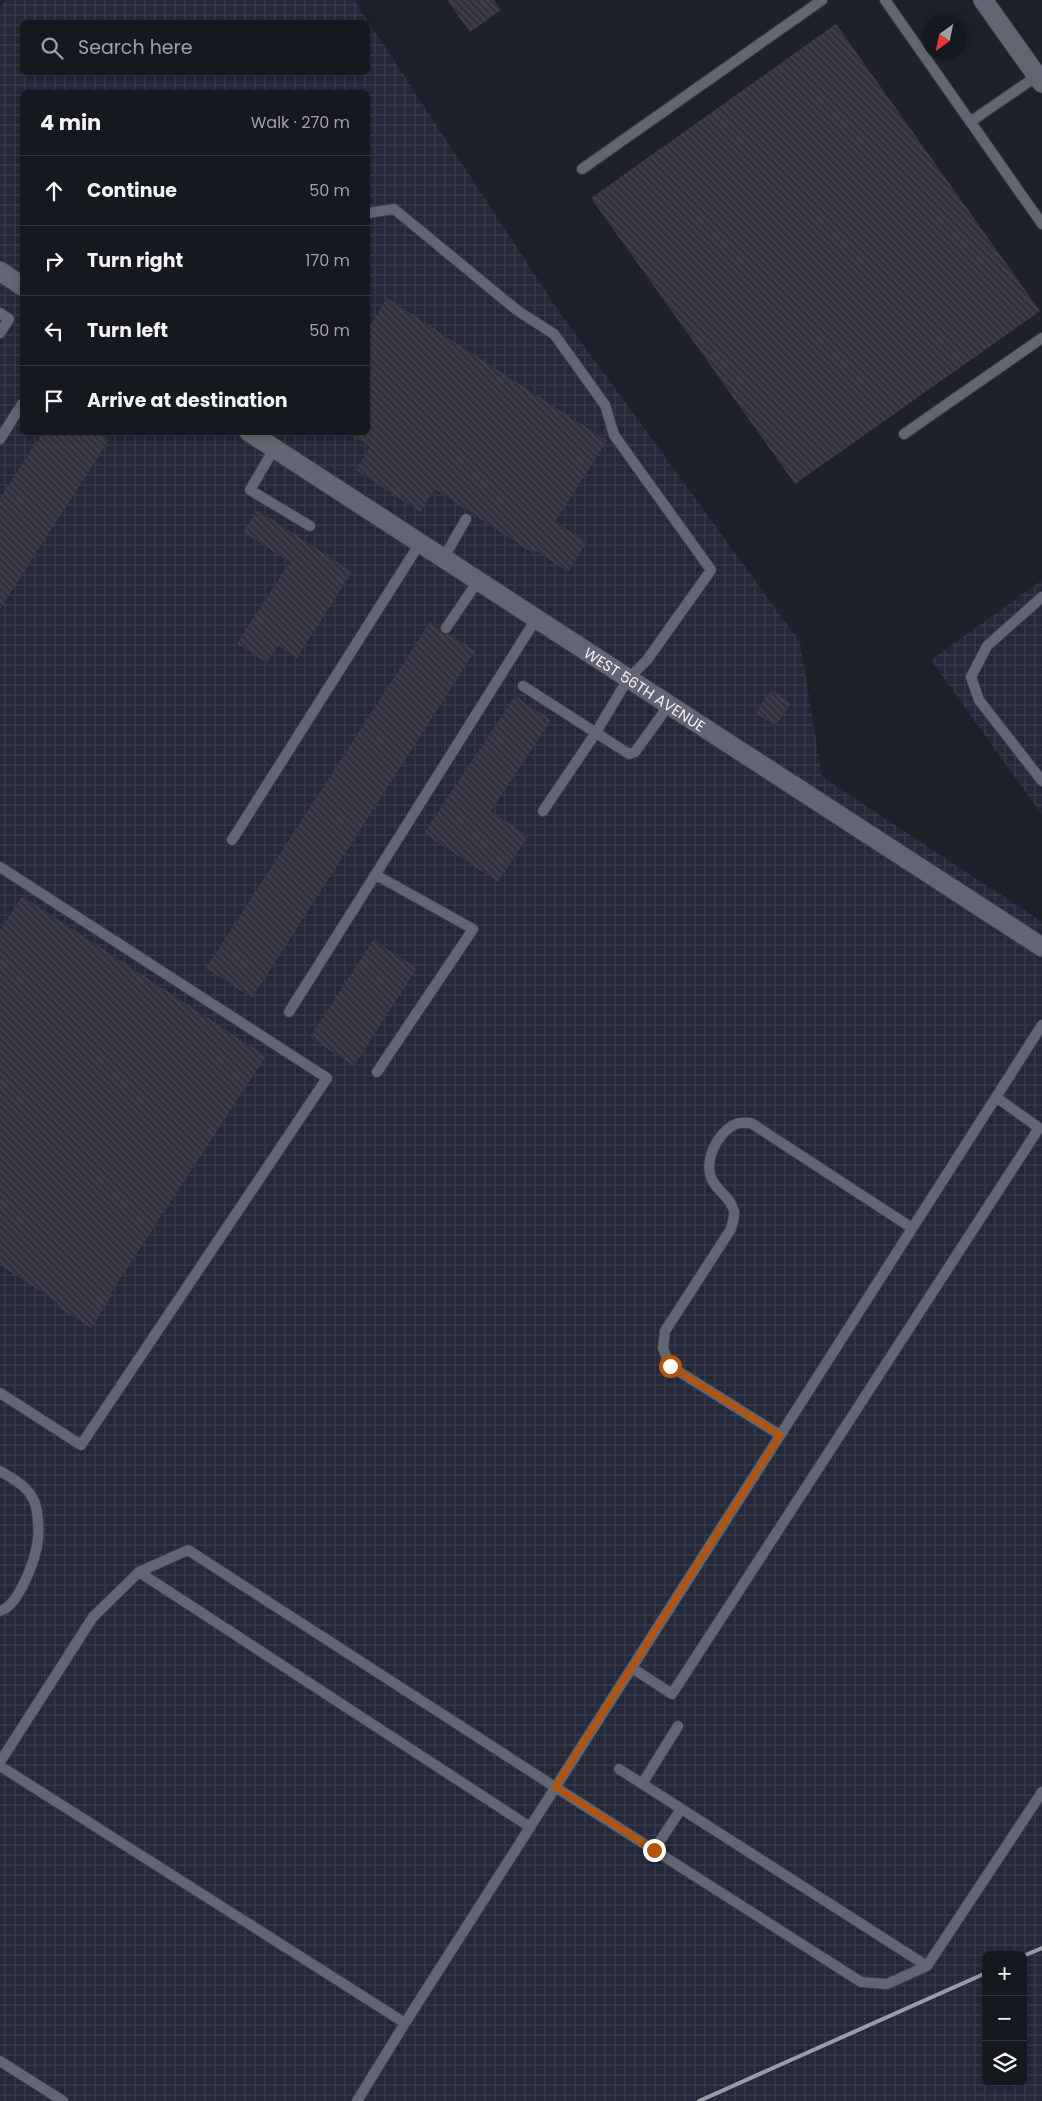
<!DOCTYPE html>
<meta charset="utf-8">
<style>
body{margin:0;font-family:Poppins,sans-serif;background:#23252d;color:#f1f3f6}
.controls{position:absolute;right:15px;bottom:15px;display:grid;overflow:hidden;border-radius:8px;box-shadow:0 2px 8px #0003}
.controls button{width:45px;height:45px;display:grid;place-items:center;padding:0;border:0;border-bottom:1px solid #35373e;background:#161820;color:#f1f3f6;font:25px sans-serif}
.compass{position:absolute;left:922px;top:15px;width:45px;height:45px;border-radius:50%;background:#161820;box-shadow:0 2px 8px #0003;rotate:213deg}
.stop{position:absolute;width:15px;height:15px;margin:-11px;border:4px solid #b45309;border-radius:50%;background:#fff}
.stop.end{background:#b45309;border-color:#fff;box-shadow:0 1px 5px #0008}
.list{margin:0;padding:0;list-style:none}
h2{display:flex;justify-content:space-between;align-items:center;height:65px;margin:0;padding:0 20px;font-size:21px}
h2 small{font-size:16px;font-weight:400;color:#9ea0a5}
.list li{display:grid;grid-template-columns:32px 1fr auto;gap:15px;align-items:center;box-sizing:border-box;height:70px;padding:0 20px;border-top:1px solid #35373e}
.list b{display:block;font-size:19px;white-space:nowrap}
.list em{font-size:16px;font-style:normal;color:#9ea0a5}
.icon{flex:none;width:28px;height:28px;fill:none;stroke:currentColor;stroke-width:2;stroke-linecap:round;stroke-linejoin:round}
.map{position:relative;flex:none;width:1042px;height:2101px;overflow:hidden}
.search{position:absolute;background:#161820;box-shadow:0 2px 8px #0003;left:20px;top:20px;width:350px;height:55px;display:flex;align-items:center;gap:12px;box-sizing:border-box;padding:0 18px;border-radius:8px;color:#9ea0a5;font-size:19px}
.panel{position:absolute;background:#161820;box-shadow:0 2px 8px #0003;left:20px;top:90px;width:350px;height:345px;border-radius:8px}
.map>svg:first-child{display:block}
.industrial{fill:url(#industrial-grid);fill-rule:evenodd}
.building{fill:url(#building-back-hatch)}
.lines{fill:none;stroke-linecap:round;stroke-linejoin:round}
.lane-casing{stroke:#3b3d46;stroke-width:12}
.street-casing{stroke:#3b3d46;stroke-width:21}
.lane{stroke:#636572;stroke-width:10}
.street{stroke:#636572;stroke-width:19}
.rail{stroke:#9a9ca5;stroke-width:4}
.route{stroke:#b45309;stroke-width:6}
.labels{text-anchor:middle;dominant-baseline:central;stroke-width:4.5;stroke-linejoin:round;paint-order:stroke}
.street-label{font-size:15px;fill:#f0f1f9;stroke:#1e202a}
</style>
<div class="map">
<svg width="1042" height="2101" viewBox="0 0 1042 2101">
<defs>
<pattern id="industrial-grid" width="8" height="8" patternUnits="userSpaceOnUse" patternTransform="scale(1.25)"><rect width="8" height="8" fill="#252838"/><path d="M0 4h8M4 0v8" fill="none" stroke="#3a3d4c"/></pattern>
<pattern id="building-back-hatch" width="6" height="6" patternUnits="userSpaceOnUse" patternTransform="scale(1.25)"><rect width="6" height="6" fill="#35333f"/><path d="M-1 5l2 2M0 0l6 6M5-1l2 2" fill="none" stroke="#494752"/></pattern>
</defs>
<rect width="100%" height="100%" fill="#1e202a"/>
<path class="industrial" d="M 6,0 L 354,0 L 560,313 L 800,642 L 822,777 L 1042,922 L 1042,2101 L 0,2101 L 0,8 ZM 22,22 L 368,22 L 368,72 L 22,72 ZM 22,92 L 368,92 L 368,432 L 22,432 ZM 986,1955 L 1023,1955 L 1023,2082 L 986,2082 Z
M 1042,580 L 1042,815 L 931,660 Z"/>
<path class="building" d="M 447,0 L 494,0 L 501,10 L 470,32 Z
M 836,24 L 1040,311 L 795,484 L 591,198 Z
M 387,298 L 607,441 L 555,522 L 587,542 L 568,572 L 536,551 L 534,554 L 435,489 L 420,512 L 356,470 L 370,447 L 347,432 L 368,432 L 368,329 Z
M 43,432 L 98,432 L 109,440 L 0,609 L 0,498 Z
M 258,510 L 352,572 L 297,658 L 278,646 L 267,663 L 237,643 L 290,562 L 243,532 Z
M 430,622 L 439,628 L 443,634 L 449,634 L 475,651 L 252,998 L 206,968 Z
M 771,690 L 791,704 L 775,726 L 756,713 Z
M 515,696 L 551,720 L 491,811 L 528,836 L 498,882 L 424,833 Z
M 22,896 L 266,1056 L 111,1293 L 113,1294 L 91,1328 L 56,1306 L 58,1303 L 0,1265 L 0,930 Z
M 373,940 L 417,968 L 354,1066 L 310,1037 Z"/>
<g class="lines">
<defs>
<path id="lane" d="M 885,0 L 1042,224
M 970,122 L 1037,76
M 582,169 L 822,0
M 368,213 L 394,209 L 518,311 L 554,334 L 605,405 L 614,435 L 711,570 L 647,660 L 628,679 L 595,734 L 543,811
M 0,313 L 9,319 L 0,333
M 904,434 L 1042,338
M 0,439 L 22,404
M 274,449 L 250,490 L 310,526
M 443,559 L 466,519
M 1042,597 L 987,646 L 971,677 L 979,700 L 1042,781
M 446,628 L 478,581
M 523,686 L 629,754 L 635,752 L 669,705
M 232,840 L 420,543
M 0,867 L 327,1078 L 81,1445 L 0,1393
M 376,875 L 473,929 L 377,1072
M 289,1012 L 536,619
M 780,1435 L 670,1366 L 663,1348 L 665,1331 L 731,1229 C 732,1224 735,1216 734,1211 C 730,1197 721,1194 714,1183 C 701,1164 717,1132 736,1124 C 740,1122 747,1123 751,1123 L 912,1228
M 0,1471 C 14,1480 27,1485 34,1501 C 38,1510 39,1529 38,1539 C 36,1558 19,1606 0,1611
M 139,1572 L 530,1827
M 632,1668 L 672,1694 L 1039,1128 L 996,1097
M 0,1762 L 93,1617 L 139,1572 L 188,1550 L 555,1787 L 861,1982 L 887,1984 L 927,1966 L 1042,1792
M 0,1766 L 405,2023 L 357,2101
M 619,1769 L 927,1966
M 642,1784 L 678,1726
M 654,1850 L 681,1809
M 405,2023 L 1042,1025
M 0,2061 L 63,2101"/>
<g id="street">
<path d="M 983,0 L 1042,83"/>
<path d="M 0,271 L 22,286"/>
<path id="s1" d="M 249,432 L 1042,947"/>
</g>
</defs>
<use href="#lane" class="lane-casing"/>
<use href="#street" class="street-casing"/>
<use href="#lane" class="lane"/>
<use href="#street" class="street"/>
<path class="rail" d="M 1023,1956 L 1042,1948
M 699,2101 L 986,1973"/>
</g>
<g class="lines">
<path class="route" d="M 654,1850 L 555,1787 L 780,1435 L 670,1366"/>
</g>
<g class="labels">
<g class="street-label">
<text stroke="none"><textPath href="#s1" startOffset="472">WEST 56TH AVENUE</textPath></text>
</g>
</g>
</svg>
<div class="controls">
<button>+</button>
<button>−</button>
<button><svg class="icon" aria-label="layers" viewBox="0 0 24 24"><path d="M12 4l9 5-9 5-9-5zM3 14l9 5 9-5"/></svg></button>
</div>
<svg class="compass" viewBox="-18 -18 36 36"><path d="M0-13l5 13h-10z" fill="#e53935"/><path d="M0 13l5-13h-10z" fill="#9ea0a5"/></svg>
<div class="stop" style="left:670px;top:1366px"></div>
<div class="stop end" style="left:654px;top:1850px"></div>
<div class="search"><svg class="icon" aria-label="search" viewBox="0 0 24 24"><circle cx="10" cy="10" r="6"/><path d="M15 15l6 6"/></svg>Search here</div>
<section class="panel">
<h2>4 min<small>Walk · 270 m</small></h2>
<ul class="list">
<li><svg class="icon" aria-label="ahead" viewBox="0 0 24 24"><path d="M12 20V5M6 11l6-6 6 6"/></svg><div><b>Continue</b></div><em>50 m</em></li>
<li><svg class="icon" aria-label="right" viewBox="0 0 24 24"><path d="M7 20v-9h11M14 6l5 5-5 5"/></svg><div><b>Turn right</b></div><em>170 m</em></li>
<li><svg class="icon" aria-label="left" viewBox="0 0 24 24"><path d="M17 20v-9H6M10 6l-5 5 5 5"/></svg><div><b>Turn left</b></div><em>50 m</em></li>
<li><svg class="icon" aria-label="arrive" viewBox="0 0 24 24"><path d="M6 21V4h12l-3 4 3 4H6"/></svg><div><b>Arrive at destination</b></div></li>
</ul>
</section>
</div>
